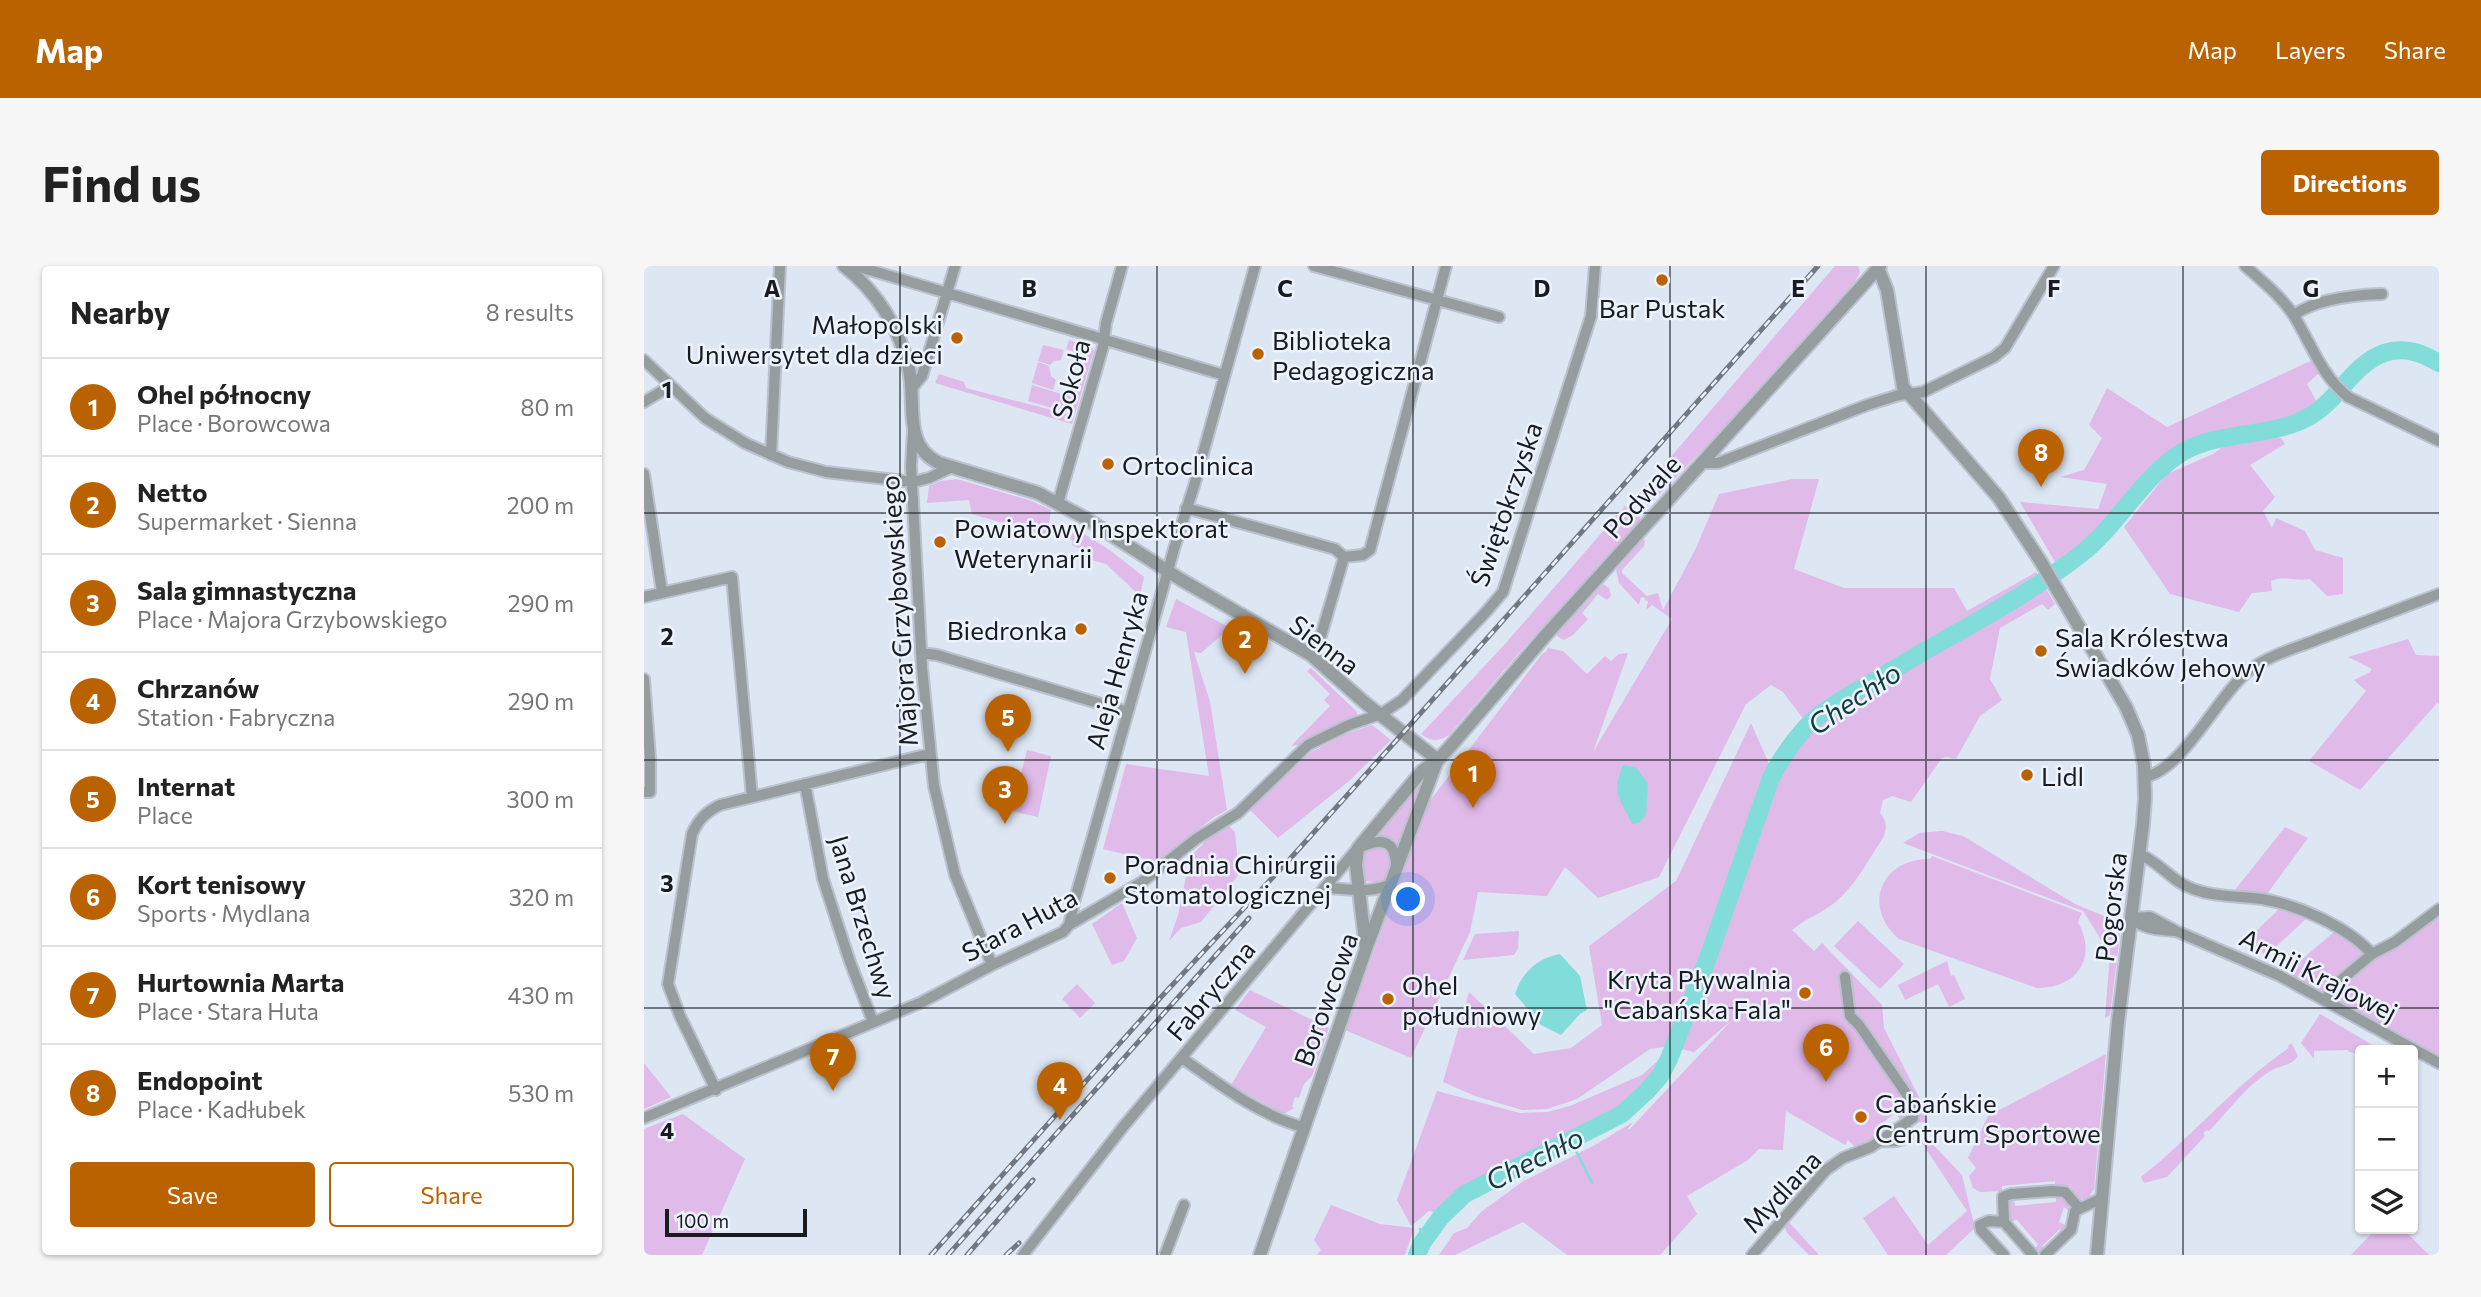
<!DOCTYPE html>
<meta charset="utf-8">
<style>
body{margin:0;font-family:Commissioner,sans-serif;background:#f6f6f6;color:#222}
.controls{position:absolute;right:21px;bottom:21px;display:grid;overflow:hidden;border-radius:7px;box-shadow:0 2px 5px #0004}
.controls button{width:63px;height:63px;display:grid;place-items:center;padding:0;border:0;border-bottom:2px solid #e0e0e0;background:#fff;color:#222;font:35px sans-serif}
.scale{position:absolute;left:21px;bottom:18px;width:142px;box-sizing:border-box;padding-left:7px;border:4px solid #181c20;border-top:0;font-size:19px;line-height:24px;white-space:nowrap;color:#181c20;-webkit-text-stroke:5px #ecf3fd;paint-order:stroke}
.you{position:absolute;left:765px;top:634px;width:24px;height:24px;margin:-18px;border:5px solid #fff;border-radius:50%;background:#1a73e8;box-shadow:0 0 0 10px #1a73e833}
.badge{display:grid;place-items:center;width:46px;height:46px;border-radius:50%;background:#bb6200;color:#fff;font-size:23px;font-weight:700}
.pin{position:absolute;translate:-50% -58px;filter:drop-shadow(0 2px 4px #0008)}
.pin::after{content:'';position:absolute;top:37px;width:24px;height:21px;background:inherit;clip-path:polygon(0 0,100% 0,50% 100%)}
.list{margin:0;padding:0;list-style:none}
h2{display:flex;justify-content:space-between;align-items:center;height:91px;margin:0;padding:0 28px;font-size:30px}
h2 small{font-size:23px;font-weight:400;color:#767676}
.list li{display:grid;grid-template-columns:46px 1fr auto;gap:21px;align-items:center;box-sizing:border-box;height:98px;padding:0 28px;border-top:2px solid #e0e0e0}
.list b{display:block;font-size:26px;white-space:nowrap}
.list p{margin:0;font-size:23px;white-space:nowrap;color:#767676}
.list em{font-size:23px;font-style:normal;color:#767676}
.actions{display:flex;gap:14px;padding:21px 28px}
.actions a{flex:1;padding:16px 0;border:2px solid #bb6200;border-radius:7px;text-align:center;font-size:24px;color:#bb6200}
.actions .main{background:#bb6200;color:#fff}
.icon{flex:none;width:38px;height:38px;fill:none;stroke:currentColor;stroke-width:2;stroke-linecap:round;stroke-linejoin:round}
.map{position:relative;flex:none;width:1795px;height:989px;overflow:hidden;border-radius:7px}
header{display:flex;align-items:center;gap:42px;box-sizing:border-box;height:98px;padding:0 35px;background:#bb6200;color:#fff}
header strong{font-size:33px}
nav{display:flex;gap:38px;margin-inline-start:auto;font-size:24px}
.intro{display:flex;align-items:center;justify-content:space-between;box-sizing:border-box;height:168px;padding:0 42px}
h1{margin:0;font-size:49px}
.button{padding:18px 32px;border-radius:7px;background:#bb6200;color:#fff;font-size:24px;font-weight:700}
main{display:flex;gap:42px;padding:0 42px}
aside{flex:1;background:#fff;border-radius:7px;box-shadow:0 2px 5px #0004}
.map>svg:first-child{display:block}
.green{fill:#e0bae8}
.water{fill:#82ddda}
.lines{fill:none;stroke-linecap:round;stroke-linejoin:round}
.stream{stroke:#82ddda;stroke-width:2.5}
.river{stroke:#82ddda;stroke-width:18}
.minor-casing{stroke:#bac2cd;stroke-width:14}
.tertiary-casing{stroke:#bac2cd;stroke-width:16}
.minor{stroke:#969d9f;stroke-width:10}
.tertiary{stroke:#969d9f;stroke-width:12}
.rail-casing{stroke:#727881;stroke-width:5}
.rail{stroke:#ecf3fd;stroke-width:2.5;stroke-dasharray:8;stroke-linecap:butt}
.grid{fill:none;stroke:#181c20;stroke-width:2;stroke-opacity:0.55}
.poi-dot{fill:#bb6200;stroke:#ecf3fd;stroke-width:2.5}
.labels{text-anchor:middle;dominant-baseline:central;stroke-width:5;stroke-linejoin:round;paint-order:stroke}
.poi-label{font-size:26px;fill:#181c20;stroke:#ecf3fd;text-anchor:start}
.street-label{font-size:26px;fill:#181c20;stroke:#ecf3fd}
.water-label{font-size:28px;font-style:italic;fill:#103c3a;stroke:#ecf3fd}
.grid-label{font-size:23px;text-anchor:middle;font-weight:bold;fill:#181c20;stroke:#ecf3fd;stroke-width:5;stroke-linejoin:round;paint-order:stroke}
</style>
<header>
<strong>Map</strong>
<nav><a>Map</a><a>Layers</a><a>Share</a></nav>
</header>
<div class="intro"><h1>Find us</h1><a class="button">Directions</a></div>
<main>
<aside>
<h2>Nearby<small>8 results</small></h2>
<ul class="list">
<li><span class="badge">1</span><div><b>Ohel północny</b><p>Place · Borowcowa</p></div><em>80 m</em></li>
<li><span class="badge">2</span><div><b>Netto</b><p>Supermarket · Sienna</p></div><em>200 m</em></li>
<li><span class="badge">3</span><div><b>Sala gimnastyczna</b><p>Place · Majora Grzybowskiego</p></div><em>290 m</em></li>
<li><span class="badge">4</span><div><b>Chrzanów</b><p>Station · Fabryczna</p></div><em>290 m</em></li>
<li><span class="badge">5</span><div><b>Internat</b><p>Place</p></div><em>300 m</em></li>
<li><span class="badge">6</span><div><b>Kort tenisowy</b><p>Sports · Mydlana</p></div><em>320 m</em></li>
<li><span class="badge">7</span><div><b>Hurtownia Marta</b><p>Place · Stara Huta</p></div><em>430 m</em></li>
<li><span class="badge">8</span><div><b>Endopoint</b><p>Place · Kadłubek</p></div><em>530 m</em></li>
</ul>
<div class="actions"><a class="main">Save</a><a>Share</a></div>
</aside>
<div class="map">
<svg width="1795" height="989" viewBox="0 0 1795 989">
<rect width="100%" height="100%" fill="#dde6f3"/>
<path class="green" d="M 1191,0 L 1214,0 L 1216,6 L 1211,16 L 1072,170 L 1005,239 L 1000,237 L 993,230 Z
M 425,74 L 448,81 L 450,85 L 428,158 L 291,117 L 295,108 L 320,116 L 322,122 L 423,148 L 440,89 L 422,83 Z
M 399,79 L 420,84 L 417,94 L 410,95 L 406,99 L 394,95 Z
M 1671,93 L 1677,105 L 1663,118 L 1674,138 L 1668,144 L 1641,155 L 1566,172 L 1526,190 L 1441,282 L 1414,301 L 1376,236 L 1454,243 L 1463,218 L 1416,211 L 1440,204 L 1458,172 L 1445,159 L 1463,122 L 1523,161 Z
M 394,96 L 405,100 L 407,110 L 412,114 L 409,124 L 388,117 Z
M 388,119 L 427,131 L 422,146 L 384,135 Z
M 1637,172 L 1641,178 L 1606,199 L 1631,231 L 1619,245 L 1628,262 L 1632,252 L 1661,265 L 1671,284 L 1699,292 L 1699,328 L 1683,330 L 1666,313 C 1652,316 1641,309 1627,315 L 1628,325 L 1608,327 L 1595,346 L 1526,328 L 1480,261 L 1523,208 L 1569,188 L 1580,180 L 1597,174 Z
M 313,213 L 388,235 L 407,244 L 403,270 L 328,248 L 325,234 L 283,237 L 285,220 L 297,215 Z
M 1148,213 L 1175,213 L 1150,303 L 1200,322 L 1310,322 L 1323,345 L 1392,306 L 1396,312 L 1369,330 L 1179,439 L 1160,454 L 1139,426 L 1127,419 L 1102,438 L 1015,611 L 954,632 L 921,601 L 903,630 L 834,626 L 826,666 L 767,792 L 701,764 L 785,536 L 898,388 L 902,386 L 904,382 L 919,385 L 943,408 L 961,390 L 967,395 L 975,388 L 984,387 L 949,486 L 1028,353 L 1008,339 L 1002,344 L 1004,335 L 1001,334 L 1001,332 L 997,331 L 995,339 L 975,317 L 972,304 L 999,273 L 1001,275 L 1000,280 L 978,304 L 978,307 L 1003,330 L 1014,327 L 1019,344 L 1051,284 L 1075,228 Z
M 981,240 L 996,251 L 996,254 L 874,388 L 805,469 C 794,476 788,476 777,468 L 861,378 Z
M 431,262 L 467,285 L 500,311 L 496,330 L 462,298 L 437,291 L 439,284 L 428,279 L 429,274 L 426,273 Z
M 959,318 L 965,322 L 967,330 L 963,334 L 954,328 L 938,347 L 944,353 L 929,369 L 920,374 L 914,371 L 913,368 Z
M 1402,323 L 1411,338 L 1404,344 L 1398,338 L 1356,362 L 1346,413 L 1358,434 L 1336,450 L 1312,493 L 1303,491 L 1298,492 L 1267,536 L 1248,530 L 1239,534 L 1236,547 C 1243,555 1243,562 1239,572 C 1224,594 1211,621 1189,638 C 1176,648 1161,653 1148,664 L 1170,685 L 1178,677 L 1238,739 L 1240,762 L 1280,841 L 1282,856 L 1259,857 L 1251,847 L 1235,860 L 1239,869 L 1214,884 L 1204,874 L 1201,879 L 1142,845 L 1139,884 L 1115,883 L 1104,894 L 1043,930 L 1053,948 L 1016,989 L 923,989 L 879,956 L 811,989 L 795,989 L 810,967 L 823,962 L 837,946 L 878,916 L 951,879 L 989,856 L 983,864 L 986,863 L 1088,754 L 1050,786 L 1037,783 L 1129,521 L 1144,488 L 1173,458 L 1385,331 Z
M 532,333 L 586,362 L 557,387 L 550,386 L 566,436 L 583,544 L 570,551 L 513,596 L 459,583 L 482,498 L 565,510 L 542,366 L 522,361 Z
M 1764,373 L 1772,389 L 1795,390 L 1795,438 L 1793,437 L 1716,524 L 1665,495 L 1722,425 L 1710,414 L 1726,406 L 1728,403 L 1704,391 Z
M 667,402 L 713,446 L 713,451 L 659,478 L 647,480 L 686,440 L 680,434 L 686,428 L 663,405 Z
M 1107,457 L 1126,500 L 1110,538 L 1027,780 L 1006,783 L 933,833 L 903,843 L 878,844 L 831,830 L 799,816 L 825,726 L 890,788 L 927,782 L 958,759 L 945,680 L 1032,615 Z
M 728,459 L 747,474 L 705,515 L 634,572 L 606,544 L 666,487 L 699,469 Z
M 383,484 L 407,490 L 394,551 L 368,545 Z
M 781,510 L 783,511 L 755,581 L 745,572 L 732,569 Z
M 584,559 L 591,566 L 595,608 L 557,656 L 537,662 L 525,675 L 534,649 L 546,591 L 571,566 Z
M 1641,561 L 1664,572 L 1623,628 L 1591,624 Z
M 1298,565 L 1319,570 L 1431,638 L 1470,654 L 1475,659 L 1476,670 L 1466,749 L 1461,752 L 1466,688 L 1439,645 L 1259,577 L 1275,567 Z
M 735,580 C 751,588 749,606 737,617 L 721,615 C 715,606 716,594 721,584 Z
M 1288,590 L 1438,647 L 1434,656 C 1454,693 1432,722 1393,722 L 1255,673 C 1217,640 1238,592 1286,593 Z
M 478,637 L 493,672 L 480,695 L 468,699 L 448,658 Z
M 1637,641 L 1651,646 L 1652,648 L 1664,651 L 1623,689 L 1600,677 Z
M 1795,649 L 1795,793 L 1787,790 L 1697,736 L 1695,724 L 1698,719 L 1732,690 L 1781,661 Z
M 1214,655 L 1260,698 L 1236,723 L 1190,680 Z
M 875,665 L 874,682 L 870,689 L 819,694 L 831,668 Z
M 1690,666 L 1713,678 L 1720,684 L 1720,690 L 1679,725 L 1642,707 Z
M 1303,695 L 1307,710 L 1310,709 L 1321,733 L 1305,741 L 1294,718 L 1261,734 L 1254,719 Z
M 433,718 L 451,737 L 436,752 L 418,733 Z
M 606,724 L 685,762 L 668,810 L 660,818 L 655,832 L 651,831 L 648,841 L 651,842 L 639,848 L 587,819 L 622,761 L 591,744 Z
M 1676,748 L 1737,784 L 1716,784 L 1716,788 L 1705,786 L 1704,784 L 1670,785 L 1670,793 L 1657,777 Z
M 1647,777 L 1654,790 C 1648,799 1639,799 1630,803 C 1604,817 1585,845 1565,865 L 1563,864 L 1559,867 L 1561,870 L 1523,911 L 1500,917 L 1497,911 C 1548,871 1591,818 1645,782 L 1644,780 Z
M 1462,788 L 1450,923 L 1444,933 L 1434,934 L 1426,920 L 1411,921 L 1411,915 L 1358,920 L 1358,925 L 1336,926 L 1329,922 L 1325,910 L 1332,902 L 1324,892 L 1344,850 Z
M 1017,792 C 1005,848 913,874 867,897 C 842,909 815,926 797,947 L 785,945 L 767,960 L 753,934 L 793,825 L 876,847 L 903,846 L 926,840 L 998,809 Z
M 0,797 L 27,831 L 0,843 Z
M 39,848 L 101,893 L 58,989 L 0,989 L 0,863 Z
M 1279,868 L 1318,909 L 1331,962 L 1302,989 L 1244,989 L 1219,952 L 1250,930 L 1284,979 L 1323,945 L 1274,871 Z
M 1412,929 L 1417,929 L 1428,942 L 1426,946 L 1420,941 L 1415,956 L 1421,959 L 1421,965 L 1419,967 L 1416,963 L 1398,980 L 1401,984 L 1393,985 L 1391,983 L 1394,978 L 1372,953 L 1366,958 L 1364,943 L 1365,936 L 1370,932 L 1371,940 L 1412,936 Z
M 687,939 L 736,958 L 770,962 L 761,989 L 673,989 L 677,984 L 670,974 Z
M 1143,954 L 1175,989 L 1165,989 L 1143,967 L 1140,959 Z
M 1732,963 L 1759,963 L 1785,989 L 1707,989 Z"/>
<path class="water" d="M 979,499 L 992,501 L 1004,518 L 1002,549 L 995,557 L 988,558 C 976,531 967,529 979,499 Z
M 916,688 L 936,710 L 943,744 L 936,748 L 917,769 L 897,759 L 871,728 C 878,706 894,692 916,688 Z"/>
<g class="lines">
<path class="stream" d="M 1682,127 L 1685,134
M 926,873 L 948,917
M 789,951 L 793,956
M 776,963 L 780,974"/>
<path class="river" d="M 773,989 L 778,977 L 797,951 L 821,928 L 978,848 L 1003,825 L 1016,810 L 1025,793 L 1064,692 L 1127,512 C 1138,491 1150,473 1167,456 C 1186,439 1212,426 1234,413 C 1301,371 1374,337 1437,288 C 1474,259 1497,212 1537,187 C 1577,163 1629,173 1668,149 C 1696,132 1708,99 1740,87 C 1760,80 1778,87 1795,97"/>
<defs>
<path id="minor" d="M 212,0 L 580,109
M 670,0 L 855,51
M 1601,0 C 1618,15 1638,31 1650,50 C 1668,79 1677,109 1704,131 L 1795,175
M 1650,49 C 1672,33 1710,29 1738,28
M 0,94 L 61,152 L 101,177 L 144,196 L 182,206 L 269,216 L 285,212 L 308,201
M 268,122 L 278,110 L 311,0
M 0,136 L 26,120
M 269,166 L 267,200 L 278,402 L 290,520 L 311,609 L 348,699
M 127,189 L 136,0
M 1057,197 L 1074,197 L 1223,139 L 1255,129 L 1279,126 L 1350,91 L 1361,82 L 1410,0
M 0,208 L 18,326
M 414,237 L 459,81 L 462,57 L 478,0
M 542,242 L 691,283 L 700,291
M 700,291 L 719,289 L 726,284 L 802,0
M 0,331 L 88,311 L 108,531
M 277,387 L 293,389 L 484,446
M 667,389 L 674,380 L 700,291
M 0,413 L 6,492 L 6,526 L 0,526
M 1500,511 C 1539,505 1573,429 1607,403 C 1626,389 1652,382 1675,373 C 1715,358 1755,343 1795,328
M 161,518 L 179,613 L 206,696 L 229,756
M 1495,588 C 1516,596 1528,616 1549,623 C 1571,631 1595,630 1618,633 C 1654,639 1704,661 1728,688 L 1751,676 L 1795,643
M 680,622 C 702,622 729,629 748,617
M 1488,652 L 1506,651 L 1532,665 L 1636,710 L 1795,797
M 1488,652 C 1500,664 1513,663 1529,665
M 425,659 L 431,633 L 530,283 L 550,220 L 611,0
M 1682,733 L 1690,720 L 1728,688
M 538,792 C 575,818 615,849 659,861
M 72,824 L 36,750 L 24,718 L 48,568 C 54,554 62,546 76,539 L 285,488
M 0,852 L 278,736 L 348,699 L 419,666 L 425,659 L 498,616 L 552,573 L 594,547 L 664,479 L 705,459 L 737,448 L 758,434 L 842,346 L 859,326 L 947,50 L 951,0
M 1236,875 C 1246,875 1255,877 1263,870 L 1261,859
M 379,989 L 479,861 L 714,582 C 736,572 752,572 752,601
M 521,989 L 540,939
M 1108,989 L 1182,904 L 1199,892 L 1227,881 L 1269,852 L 1269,841 L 1264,830 L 1215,759 L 1206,750 L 1201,711
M 1360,989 L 1337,964 L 1336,959 L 1345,955 L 1360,956
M 1389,989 L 1360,956 L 1359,931 L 1367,928 L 1408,925 L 1421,926 L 1435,942
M 1401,989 L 1427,964 L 1431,945 L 1458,932"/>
<path id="tertiary" d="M 200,0 C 232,25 254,60 264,99 C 274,133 256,178 295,197 L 394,227 L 441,252 L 536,313 L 667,389 L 720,436 L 794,494
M 1234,2 L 1243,24 L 1259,121 L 1355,232 L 1397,296 L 1482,441 L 1494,469 L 1500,499 L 1501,532 L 1499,558 L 1474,756 L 1453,989
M 722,683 L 712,599 L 714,582 L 778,505 L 794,494 L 811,475 L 901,370 L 1236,0
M 616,989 L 722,683 L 793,495"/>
</defs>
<use href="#minor" class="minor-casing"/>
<use href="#tertiary" class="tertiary-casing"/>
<use href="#minor" class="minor"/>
<use href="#tertiary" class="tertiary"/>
<defs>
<path id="rail" d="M 287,989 L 518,730 L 645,594 L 750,477 L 1174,0
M 304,989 L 605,652
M 323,989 L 389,914
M 362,989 L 375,977"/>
</defs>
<use href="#rail" class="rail-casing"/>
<use href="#rail" class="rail"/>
</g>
<path class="grid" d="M 256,0 L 256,989M 513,0 L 513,989M 769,0 L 769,989M 1026,0 L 1026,989M 1282,0 L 1282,989M 1539,0 L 1539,989M 0,247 L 1795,247M 0,494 L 1795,494M 0,742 L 1795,742"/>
<g class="poi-dot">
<circle cx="1018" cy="14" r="7"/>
<circle cx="313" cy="72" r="7"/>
<circle cx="614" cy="88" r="7"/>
<circle cx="464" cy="198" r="7"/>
<circle cx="296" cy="276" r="7"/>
<circle cx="437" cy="363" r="7"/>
<circle cx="1397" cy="385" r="7"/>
<circle cx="1383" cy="509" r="7"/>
<circle cx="466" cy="612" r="7"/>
<circle cx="1161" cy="727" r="7"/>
<circle cx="744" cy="733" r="7"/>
<circle cx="1217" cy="851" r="7"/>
</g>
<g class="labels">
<g class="poi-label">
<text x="1018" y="41" text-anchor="middle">Bar Pustak</text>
<text x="299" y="57" text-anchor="end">Małopolski<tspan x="299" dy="30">Uniwersytet dla dzieci</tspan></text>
<text x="628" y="73">Biblioteka<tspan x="628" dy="30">Pedagogiczna</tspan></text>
<text x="478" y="198">Ortoclinica</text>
<text x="310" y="261">Powiatowy Inspektorat<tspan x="310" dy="30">Weterynarii</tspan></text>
<text x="423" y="363" text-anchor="end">Biedronka</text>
<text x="1411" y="370">Sala Królestwa<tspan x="1411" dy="30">Świadków Jehowy</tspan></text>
<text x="1397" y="509">Lidl</text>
<text x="480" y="597">Poradnia Chirurgii<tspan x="480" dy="30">Stomatologicznej</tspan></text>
<text x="1147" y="712" text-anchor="end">Kryta Pływalnia<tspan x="1147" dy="30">"Cabańska Fala"</tspan></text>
<text x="758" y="718">Ohel<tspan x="758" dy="30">południowy</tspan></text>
<text x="1231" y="836">Cabańskie<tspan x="1231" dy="30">Centrum Sportowe</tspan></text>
</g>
<g class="street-label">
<text transform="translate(426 113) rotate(-75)">Sokoła</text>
<text transform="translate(997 230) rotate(-48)">Podwale</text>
<text transform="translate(861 238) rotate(-71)">Świętokrzyska</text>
<text transform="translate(254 345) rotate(-94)">Majora Grzybowskiego</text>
<text transform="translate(681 378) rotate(37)">Sienna</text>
<text transform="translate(472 404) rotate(-74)">Aleja Henryka</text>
<text transform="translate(1466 641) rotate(-83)">Pogorska</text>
<text transform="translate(220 651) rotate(73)">Jana Brzechwy</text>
<text transform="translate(375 658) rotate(-28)">Stara Huta</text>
<text transform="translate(1675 708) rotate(27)">Armii Krajowej</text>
<text transform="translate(566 724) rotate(-50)">Fabryczna</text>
<text transform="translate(681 733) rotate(-70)">Borowcowa</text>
<text transform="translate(1137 925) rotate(-47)">Mydlana</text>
</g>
<g class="water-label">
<text transform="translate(1210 432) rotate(-34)">Chechło</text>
<text transform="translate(890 892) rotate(-27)">Chechło</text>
</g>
</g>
<g class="grid-label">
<text x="128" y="31">A</text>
<text x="385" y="31">B</text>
<text x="641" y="31">C</text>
<text x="898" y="31">D</text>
<text x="1154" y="31">E</text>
<text x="1410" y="31">F</text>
<text x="1667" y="31">G</text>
<text x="23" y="132">1</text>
<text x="23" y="379">2</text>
<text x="23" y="626">3</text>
<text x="23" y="873">4</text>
</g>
</svg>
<div class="controls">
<button>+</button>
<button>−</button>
<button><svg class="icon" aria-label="layers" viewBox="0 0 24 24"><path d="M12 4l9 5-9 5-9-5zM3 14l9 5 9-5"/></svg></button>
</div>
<div class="scale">100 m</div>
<div class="you"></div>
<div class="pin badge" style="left:829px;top:542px">1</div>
<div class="pin badge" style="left:601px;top:408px">2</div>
<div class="pin badge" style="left:361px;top:558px">3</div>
<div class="pin badge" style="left:416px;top:854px">4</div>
<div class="pin badge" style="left:364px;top:486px">5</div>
<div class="pin badge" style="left:1182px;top:816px">6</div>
<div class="pin badge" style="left:189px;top:825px">7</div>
<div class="pin badge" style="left:1397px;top:221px">8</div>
</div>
</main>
